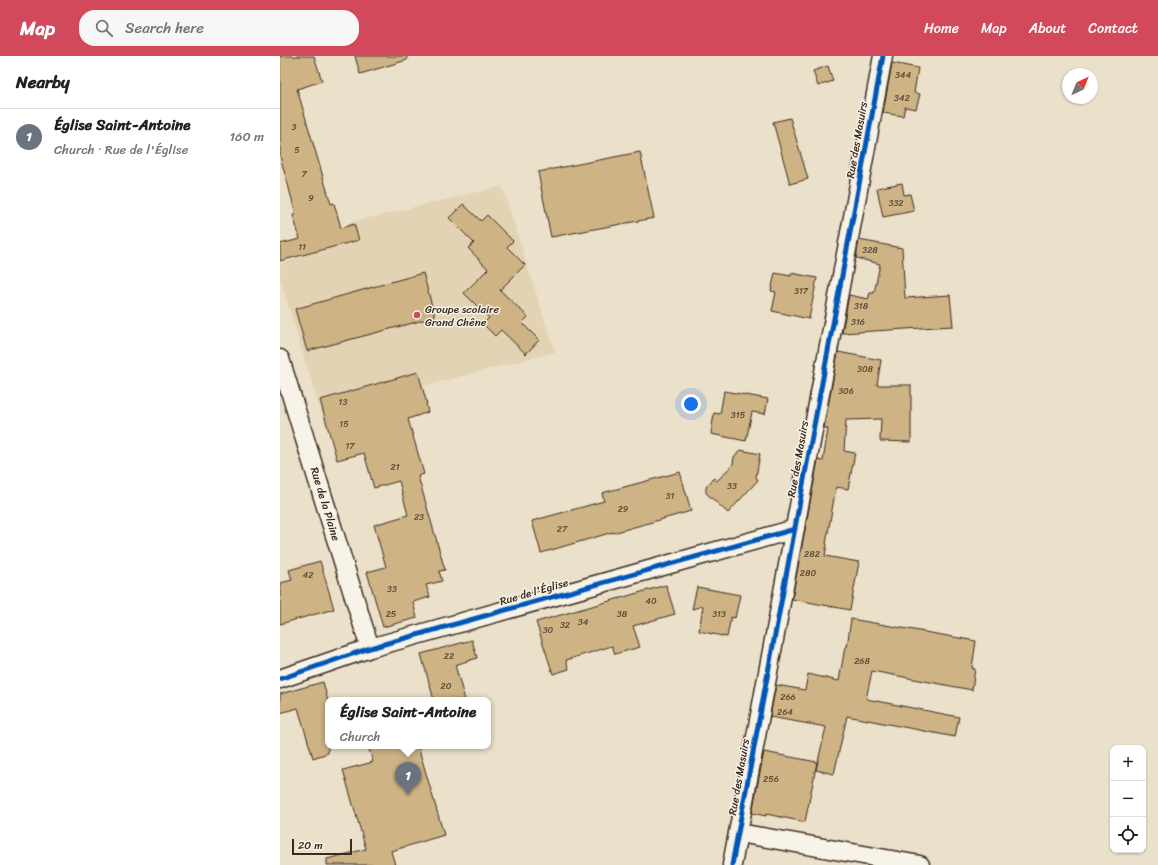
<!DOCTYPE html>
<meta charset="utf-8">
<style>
body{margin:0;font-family:Sriracha,sans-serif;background:#f6f6f6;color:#202124}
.controls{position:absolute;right:12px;bottom:12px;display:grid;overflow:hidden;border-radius:8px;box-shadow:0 1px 3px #0004}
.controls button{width:36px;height:36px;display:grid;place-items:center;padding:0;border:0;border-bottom:1px solid #e0e0e0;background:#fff;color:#202124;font:20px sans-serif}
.compass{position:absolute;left:782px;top:12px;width:36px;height:36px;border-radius:50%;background:#fff;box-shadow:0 1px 3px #0004;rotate:43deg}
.scale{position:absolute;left:12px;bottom:10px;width:60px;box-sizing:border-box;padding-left:4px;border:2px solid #3b2a1e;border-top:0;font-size:11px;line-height:14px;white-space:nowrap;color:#3b2a1e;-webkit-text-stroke:3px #f7f3e8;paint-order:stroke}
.you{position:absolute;left:411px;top:348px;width:14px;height:14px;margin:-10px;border:3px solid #fff;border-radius:50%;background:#1a73e8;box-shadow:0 0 0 6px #1a73e833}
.badge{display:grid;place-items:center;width:26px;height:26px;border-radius:50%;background:#d1495b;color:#fff;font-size:13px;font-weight:700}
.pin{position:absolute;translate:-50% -33px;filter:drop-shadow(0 1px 2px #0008)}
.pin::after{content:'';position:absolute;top:21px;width:14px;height:12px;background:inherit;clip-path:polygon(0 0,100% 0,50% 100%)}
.popup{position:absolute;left:45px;top:641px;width:166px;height:52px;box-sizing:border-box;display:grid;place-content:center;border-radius:8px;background:#fff;filter:drop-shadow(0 1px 3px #0005);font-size:13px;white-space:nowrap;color:#757577}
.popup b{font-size:15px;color:#202124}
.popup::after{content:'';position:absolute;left:50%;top:100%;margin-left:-8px;border:8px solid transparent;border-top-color:#fff}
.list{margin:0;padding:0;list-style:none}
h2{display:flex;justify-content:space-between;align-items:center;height:52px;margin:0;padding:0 16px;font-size:17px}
h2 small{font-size:13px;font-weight:400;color:#757577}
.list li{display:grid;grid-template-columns:26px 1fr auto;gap:12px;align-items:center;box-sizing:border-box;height:56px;padding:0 16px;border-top:1px solid #e0e0e0}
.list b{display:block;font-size:15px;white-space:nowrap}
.list p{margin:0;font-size:13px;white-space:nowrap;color:#757577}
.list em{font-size:13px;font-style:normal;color:#757577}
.icon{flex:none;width:22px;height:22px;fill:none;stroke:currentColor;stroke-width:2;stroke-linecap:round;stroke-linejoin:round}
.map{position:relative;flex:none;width:878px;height:809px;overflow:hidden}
header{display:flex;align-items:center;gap:24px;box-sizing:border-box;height:56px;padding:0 20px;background:#d1495b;color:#fff}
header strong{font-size:19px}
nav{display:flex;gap:22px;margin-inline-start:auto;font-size:14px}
.search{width:280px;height:36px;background:#f6f6f6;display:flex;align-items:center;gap:10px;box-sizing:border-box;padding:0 14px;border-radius:16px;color:#757577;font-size:15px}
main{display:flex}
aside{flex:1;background:#fff}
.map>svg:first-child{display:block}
.built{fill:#e2d3b5}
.building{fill:#ceb484;stroke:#3b2a1e}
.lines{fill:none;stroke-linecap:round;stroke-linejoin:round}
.street-casing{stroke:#3b2a1e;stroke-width:21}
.street{stroke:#f7f3e8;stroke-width:18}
.cycleway-casing{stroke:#f7f3e8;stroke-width:8}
.cycleway{stroke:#0057b8;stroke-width:5}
.poi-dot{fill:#d1495b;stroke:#f7f3e8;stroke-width:1.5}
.labels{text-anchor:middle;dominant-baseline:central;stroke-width:3;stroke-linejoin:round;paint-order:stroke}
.number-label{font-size:9px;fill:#604c38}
.street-label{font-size:11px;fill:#3b2a1e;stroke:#f7f3e8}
.poi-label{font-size:11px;fill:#3b2a1e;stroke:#f7f3e8;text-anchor:start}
</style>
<header>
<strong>Map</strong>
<div class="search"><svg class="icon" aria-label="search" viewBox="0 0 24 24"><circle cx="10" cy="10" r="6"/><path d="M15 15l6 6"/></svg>Search here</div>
<nav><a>Home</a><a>Map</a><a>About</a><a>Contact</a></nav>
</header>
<main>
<aside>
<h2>Nearby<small></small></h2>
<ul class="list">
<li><span class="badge" style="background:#6b7280">1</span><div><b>Église Saint-Antoine</b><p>Church · Rue de l'Église</p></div><em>160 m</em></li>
</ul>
</aside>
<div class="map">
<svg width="878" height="809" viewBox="0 0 878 809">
<rect width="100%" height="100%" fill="#ebe0ca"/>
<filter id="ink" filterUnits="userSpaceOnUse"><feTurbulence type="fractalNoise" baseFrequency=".025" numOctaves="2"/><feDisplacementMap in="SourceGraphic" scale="8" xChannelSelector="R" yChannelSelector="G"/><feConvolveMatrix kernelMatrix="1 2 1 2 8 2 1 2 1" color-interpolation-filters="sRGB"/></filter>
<g filter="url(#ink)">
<path class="built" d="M 222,130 L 275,296 L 41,357 L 0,223 L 0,208 L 72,183 L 68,167 Z"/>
<path class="building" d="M 0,0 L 34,0 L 42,25 L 17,33 L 51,148 L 54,147 L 61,172 L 74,168 L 79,184 L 0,205 L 0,188 L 20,183 L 13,159 L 16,158 L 0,100 Z
M 75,0 L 127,0 L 127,4 L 80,18 Z
M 612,7 L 638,12 L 634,37 L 640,38 L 636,53 L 625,51 L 623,60 L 603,57 Z
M 548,10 L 553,25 L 538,30 L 533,15 Z
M 510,62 L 528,123 L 510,128 L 493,66 Z
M 360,96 L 374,162 L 271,181 L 258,116 Z
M 622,127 L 624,139 L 630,138 L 634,155 L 603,161 L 597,132 Z
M 183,148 L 201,165 L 207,159 L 233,185 L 227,191 L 245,209 L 220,234 L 248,261 L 242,267 L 259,284 L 246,298 L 221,274 L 215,280 L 203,268 L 209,262 L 184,237 L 208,213 L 188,192 L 194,187 L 169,162 Z
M 579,184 L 622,192 L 625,242 L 670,239 L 673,270 L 562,277 L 569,239 L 588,243 L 590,237 L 594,237 L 600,208 L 576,202 Z
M 143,217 L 155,261 L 27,295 L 15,253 Z
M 495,217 L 511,220 L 511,217 L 537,222 L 529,263 L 492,255 L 496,236 L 491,235 Z
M 558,296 L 601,304 L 597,329 L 631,329 L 631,386 L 600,385 L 601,363 L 566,364 L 564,395 L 575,397 L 568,433 L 556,431 L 546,488 L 547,488 L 545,500 L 579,506 L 570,554 L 512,543 L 538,404 L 543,405 L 548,373 L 544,372 Z
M 138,316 L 147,348 L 146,348 L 148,356 L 128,363 L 144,418 L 138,420 L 165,514 L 159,515 L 162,525 L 146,529 L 150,541 L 133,546 L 137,562 L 103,571 L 87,516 L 106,511 L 94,469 L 128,459 L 119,425 L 94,432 L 84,397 L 57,404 L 40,344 Z
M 444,335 L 488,343 L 485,358 L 472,356 L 466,385 L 431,378 L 434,357 L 440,358 Z
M 460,394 L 480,398 L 476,421 L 478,424 L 448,457 L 426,437 L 426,431 L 434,422 L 437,425 L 453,408 L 454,401 Z
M 400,416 L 411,455 L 333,477 L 333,476 L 261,497 L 252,465 L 324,445 L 322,437 Z
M 40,505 L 54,553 L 0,568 L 0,527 L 12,524 L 9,514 Z
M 386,529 L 395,558 L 353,570 L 360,591 L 335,598 L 332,590 L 286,604 L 289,613 L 273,618 L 256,566 Z
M 417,531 L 460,539 L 455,562 L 451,561 L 447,581 L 419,575 L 423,550 L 412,553 Z
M 571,563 L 696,585 L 692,612 L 695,613 L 692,634 L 592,615 L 586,643 L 679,661 L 675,681 L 567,660 L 554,718 L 536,714 L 546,671 L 490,661 L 496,629 L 525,634 L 528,618 L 559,625 L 565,591 L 567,591 Z
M 192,584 L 197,602 L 175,609 L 185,644 L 154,644 L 141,598 Z
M 43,626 L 48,645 L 48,697 L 33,702 L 18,652 L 0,657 L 0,638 Z
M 88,690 L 138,690 L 164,779 L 111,795 L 115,809 L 47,809 L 47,803 L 86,793 L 63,714 L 93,706 Z
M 484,696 L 537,706 L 525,766 L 486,758 L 486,760 L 472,757 Z"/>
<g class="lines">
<defs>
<path id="street" d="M 0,303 L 90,592
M 0,623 L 90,592 L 515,473
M 459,777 L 640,809
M 452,809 L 603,0"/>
</defs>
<use href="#street" class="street-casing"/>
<use href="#street" class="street"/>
<defs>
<path id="cycleway" d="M 0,623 L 90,592 L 515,473
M 452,809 L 603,0"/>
</defs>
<use href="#cycleway" class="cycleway-casing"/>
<use href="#cycleway" class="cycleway"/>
</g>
</g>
<circle class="poi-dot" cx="137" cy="259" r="4"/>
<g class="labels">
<g class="number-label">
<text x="623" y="19">344</text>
<text x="622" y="42">342</text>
<text x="14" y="71">3</text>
<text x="17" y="94">5</text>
<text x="24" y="118">7</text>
<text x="31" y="142">9</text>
<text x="616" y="147">332</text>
<text x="22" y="191">11</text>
<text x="590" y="194">328</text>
<text x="521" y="235">317</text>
<text x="581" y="250">318</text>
<text x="578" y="266">316</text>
<text x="585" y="313">308</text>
<text x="566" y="335">306</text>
<text x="63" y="346">13</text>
<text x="458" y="359">315</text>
<text x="64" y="368">15</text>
<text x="70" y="390">17</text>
<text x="115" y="411">21</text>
<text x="452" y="430">33</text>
<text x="390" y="440">31</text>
<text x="343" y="453">29</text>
<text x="139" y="461">23</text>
<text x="282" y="473">27</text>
<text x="532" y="498">282</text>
<text x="528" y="517">280</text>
<text x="28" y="519">42</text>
<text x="112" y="533">33</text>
<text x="371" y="545">40</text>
<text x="111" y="558">25</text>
<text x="342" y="558">38</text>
<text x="439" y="558">313</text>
<text x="303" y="566">34</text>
<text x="285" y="569">32</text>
<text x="268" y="574">30</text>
<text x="169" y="600">22</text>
<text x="582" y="605">268</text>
<text x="166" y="630">20</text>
<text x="508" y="641">266</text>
<text x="505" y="656">264</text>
<text x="491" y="723">256</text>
</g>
<g class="street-label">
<text transform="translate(577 84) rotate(-80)">Rue des Masuirs</text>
<text transform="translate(518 403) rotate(-80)">Rue des Masuirs</text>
<text transform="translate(45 448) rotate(73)">Rue de la Plaine</text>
<text transform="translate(254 536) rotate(-16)">Rue de l'Église</text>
<text transform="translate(459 721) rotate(-80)">Rue des Masuirs</text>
</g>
<g class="poi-label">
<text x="145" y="253">Groupe scolaire<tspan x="145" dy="13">Grand Chêne</tspan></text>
</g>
</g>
</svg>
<div class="controls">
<button>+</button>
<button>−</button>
<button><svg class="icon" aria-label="locate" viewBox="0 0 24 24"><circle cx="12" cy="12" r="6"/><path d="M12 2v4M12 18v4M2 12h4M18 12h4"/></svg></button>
</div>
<svg class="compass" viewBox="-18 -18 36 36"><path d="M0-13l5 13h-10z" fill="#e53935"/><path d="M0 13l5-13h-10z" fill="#757577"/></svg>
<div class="scale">20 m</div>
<div class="you"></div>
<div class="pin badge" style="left:128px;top:739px;background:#6b7280">1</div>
<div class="popup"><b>Église Saint-Antoine</b>Church</div>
</div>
</main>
